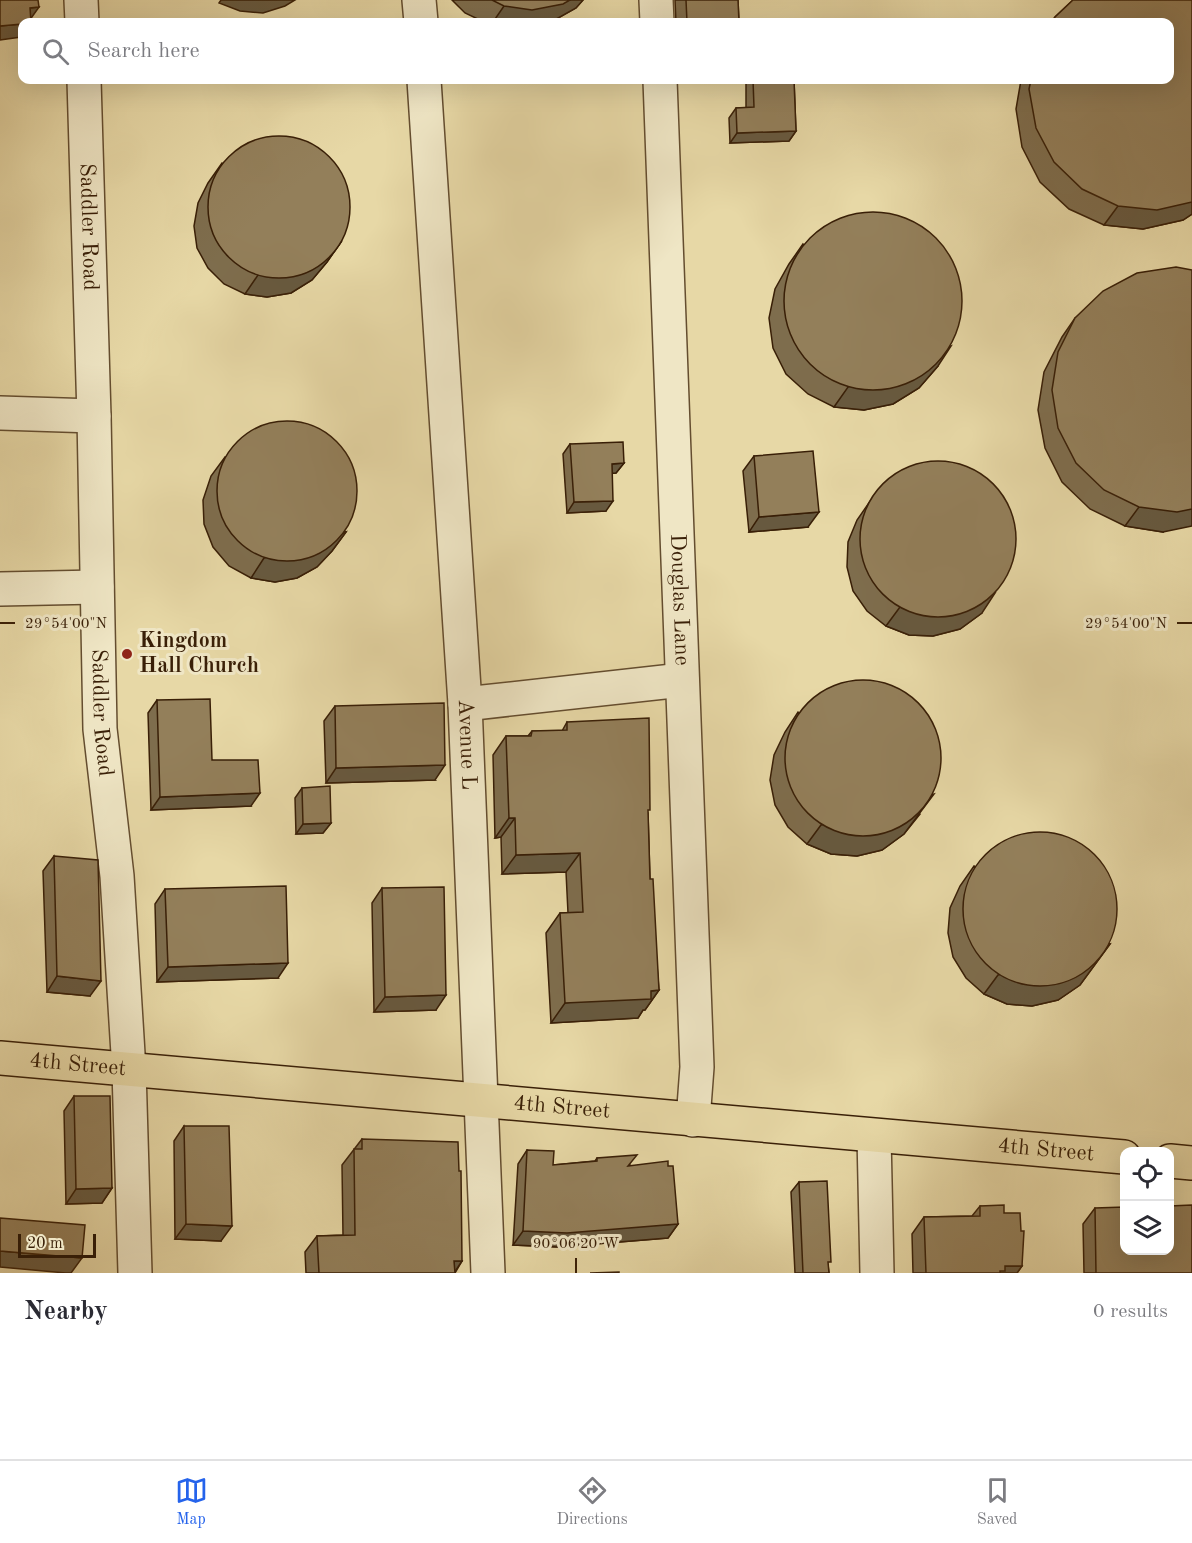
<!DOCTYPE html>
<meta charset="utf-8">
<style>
body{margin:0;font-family:"Old Standard TT",serif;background:#f7f7f7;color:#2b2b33}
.controls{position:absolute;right:18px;bottom:18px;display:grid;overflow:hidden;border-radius:12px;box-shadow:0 6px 24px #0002}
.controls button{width:54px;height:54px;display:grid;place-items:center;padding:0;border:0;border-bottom:2px solid #e1e1e2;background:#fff;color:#2b2b33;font:30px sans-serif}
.scale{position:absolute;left:18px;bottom:15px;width:78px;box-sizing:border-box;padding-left:6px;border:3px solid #391f07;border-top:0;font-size:16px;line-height:21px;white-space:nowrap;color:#391f07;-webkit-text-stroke:4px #efe6c5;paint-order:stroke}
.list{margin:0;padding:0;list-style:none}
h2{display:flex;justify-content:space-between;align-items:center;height:78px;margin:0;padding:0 24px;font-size:26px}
h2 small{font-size:20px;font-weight:400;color:#7c7c81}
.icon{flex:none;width:33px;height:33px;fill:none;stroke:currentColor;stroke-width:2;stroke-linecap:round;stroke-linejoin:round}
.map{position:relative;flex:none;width:1192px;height:1273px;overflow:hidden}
.search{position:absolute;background:#fff;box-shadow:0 6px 24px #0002;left:18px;right:18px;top:18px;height:66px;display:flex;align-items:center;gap:15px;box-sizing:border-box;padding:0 21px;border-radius:12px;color:#7c7c81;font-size:22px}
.sheet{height:186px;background:#fff}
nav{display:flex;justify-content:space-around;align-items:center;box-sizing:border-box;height:84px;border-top:2px solid #e1e1e2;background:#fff;font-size:16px;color:#7c7c81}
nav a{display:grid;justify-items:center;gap:3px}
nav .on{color:#2563eb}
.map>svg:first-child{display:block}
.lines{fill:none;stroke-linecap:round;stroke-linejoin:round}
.minor-casing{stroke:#644d2f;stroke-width:36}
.major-casing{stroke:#391f07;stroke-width:36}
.minor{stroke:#efe6c5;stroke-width:33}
.major{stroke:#e7d8a6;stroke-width:33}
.wall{fill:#7e6d4d;stroke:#391f07;stroke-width:1.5}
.shaded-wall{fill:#67593f;stroke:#391f07;stroke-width:1.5}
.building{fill:#937f5a;stroke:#391f07;stroke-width:1.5}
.ticks{fill:none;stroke:#391f07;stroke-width:2}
.poi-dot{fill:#8f2418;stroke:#efe6c5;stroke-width:2}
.labels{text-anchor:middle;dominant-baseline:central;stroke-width:6;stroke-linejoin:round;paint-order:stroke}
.street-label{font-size:22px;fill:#391f07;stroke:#efe6c5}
.poi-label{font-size:22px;font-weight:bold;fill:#391f07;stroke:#efe6c5;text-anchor:start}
.ticks-label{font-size:15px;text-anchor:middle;fill:#391f07;stroke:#efe6c5;stroke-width:6;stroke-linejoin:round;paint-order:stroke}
</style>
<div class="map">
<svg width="1192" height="1273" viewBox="0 0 1192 1273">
<rect width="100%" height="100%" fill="#e7d8a6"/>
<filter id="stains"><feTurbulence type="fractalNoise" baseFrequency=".00333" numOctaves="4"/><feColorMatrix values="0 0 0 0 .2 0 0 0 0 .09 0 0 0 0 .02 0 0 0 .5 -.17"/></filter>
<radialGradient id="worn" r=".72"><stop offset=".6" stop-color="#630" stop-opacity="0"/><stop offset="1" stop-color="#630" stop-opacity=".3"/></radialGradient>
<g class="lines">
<defs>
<g id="minor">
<path d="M 81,0 L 82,22"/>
<path d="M 419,0 L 421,22"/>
<path d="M 656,0 L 657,22"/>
<path id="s1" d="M 84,80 L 94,416 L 100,729 L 117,876 L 129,1070 L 135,1273"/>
<path id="s2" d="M 424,80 L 465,704 L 488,1273"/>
<path id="s3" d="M 660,80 L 697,1067 L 693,1120"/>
<path d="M 0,413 L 94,416"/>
<path d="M 0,589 L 97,587"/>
<path d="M 465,704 L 682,680"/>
<path d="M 874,1136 L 877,1273"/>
</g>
<g id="major">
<path id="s4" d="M 0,1058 L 1124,1157"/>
<path d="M 1170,1161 L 1192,1163"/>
</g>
</defs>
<use href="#minor" class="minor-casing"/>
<use href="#major" class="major-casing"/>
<use href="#minor" class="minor"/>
<use href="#major" class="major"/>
</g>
<path class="wall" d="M 452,0 L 583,0 L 576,8 L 551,22 L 484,22 L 465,13 Z
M 675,0 L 738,0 L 739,22 L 676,22 Z
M 1073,0 L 1192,0 L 1192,214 L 1183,220 L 1143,229 L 1104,225 L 1069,209 L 1040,182 L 1022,147 L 1016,109 L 1021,80 L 1170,80 L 1170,22 L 1051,22 L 1055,17 Z
M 746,80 L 794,80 L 796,131 L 789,141 L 730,143 L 729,118 L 736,108 L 746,108 Z
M 222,163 L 341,242 L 327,262 L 312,280 L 291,293 L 267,297 L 245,294 L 224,284 L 208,268 L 197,248 L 194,226 L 198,203 L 208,183 Z
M 803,244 L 938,366 L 919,388 L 893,404 L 864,410 L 834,407 L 808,394 L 786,374 L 773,348 L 769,318 L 775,289 L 789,264 Z
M 1075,318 L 1163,532 L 1125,526 L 1090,509 L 1062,482 L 1045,448 L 1038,410 L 1044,372 L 1062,337 Z
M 570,444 L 624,463 L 616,473 L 612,473 L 606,511 L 567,513 L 563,454 Z
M 754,456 L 808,527 L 749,532 L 743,471 Z
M 225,457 L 346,532 L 332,551 L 317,567 L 297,578 L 275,582 L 251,578 L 229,566 L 213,547 L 204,524 L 203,500 L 211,476 Z
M 871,500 L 982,613 L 960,629 L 933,636 L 909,635 L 886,626 L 867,611 L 853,591 L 847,567 L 848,542 L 857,520 Z
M 157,700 L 212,760 L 251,806 L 151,810 L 148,713 Z
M 335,706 L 435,780 L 326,783 L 324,721 Z
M 798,712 L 920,814 L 904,834 L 882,850 L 857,856 L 831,854 L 807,844 L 788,827 L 775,805 L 770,780 L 774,755 L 785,732 Z
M 567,722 L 648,813 L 650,879 L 659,990 L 645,1010 L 643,1010 L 638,1018 L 551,1023 L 546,933 L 560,913 L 568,913 L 566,872 L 502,874 L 501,837 L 495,838 L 493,755 L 506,736 L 528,736 L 532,731 L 562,731 Z
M 302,788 L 331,823 L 323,833 L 296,834 L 295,798 Z
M 54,856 L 90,996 L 47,992 L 43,871 Z
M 974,866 L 1110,944 L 1080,985 L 1058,1000 L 1032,1006 L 1007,1004 L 984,994 L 966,978 L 953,957 L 948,933 L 950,908 L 960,886 Z
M 382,888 L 436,1010 L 374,1012 L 372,903 Z
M 165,889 L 278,978 L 157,982 L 155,904 Z
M 74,1096 L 112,1188 L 102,1203 L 66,1204 L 64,1111 Z
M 184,1126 L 221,1241 L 175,1239 L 174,1141 Z
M 362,1139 L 462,1261 L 455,1273 L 306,1273 L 305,1252 L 317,1236 L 343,1235 L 342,1165 Z
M 527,1150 L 553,1165 L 595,1161 L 597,1158 L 630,1165 L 678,1224 L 668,1238 L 558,1247 L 513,1245 L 518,1164 Z
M 799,1182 L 828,1265 L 829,1273 L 795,1273 L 791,1192 Z
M 980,1206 L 1004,1213 L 1022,1266 L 1017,1273 L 913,1273 L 912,1234 L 924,1217 L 972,1216 Z
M 1095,1208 L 1192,1273 L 1084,1273 L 1083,1224 Z"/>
<path class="shaded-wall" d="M 221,0 L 295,0 L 285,6 L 263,13 L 240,11 L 219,3 Z
M 570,0 L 583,0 L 576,8 L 551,22 L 493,22 L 504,6 Z
M 39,7 L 29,21 L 30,8 Z
M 22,24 L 22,35 L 21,37 L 0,40 L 0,26 Z
M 796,131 L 789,141 L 730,143 L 737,133 Z
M 1192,202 L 1192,214 L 1183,220 L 1143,229 L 1104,225 L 1118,206 Z
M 341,242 L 327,262 L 312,280 L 291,293 L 267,297 L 245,294 L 258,275 Z
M 951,346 L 938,366 L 919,388 L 893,404 L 864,410 L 834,407 L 848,387 Z
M 624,463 L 616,473 L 605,474 L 612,464 Z
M 613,501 L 606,511 L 567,513 L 574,502 Z
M 1139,507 L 1192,509 L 1192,526 L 1163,532 L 1125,526 Z
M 819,512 L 808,527 L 749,532 L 759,517 Z
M 346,532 L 332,551 L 317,567 L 297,578 L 275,582 L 251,578 L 264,558 Z
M 995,593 L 982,613 L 960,629 L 933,636 L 909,635 L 886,626 L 900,607 Z
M 445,765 L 435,780 L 326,783 L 336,768 Z
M 260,793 L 251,806 L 151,810 L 160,797 Z
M 934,794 L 904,834 L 882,850 L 857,856 L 831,854 L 807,844 L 821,825 Z
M 509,818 L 515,818 L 501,837 L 495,838 Z
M 331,823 L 323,833 L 296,834 L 303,824 Z
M 580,853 L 566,872 L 502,874 L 516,855 Z
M 1110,944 L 1080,985 L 1058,1000 L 1032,1006 L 1007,1004 L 984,994 L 998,975 Z
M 288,963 L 278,978 L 157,982 L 168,967 Z
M 57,976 L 101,981 L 90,996 L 47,992 Z
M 659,990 L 645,1010 L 643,1010 L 638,1018 L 551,1023 L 565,1003 Z
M 446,995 L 436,1010 L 374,1012 L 385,997 Z
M 112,1188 L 102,1203 L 66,1204 L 76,1189 Z
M 186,1224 L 232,1226 L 221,1241 L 175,1239 Z
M 678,1224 L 668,1238 L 558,1247 L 513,1245 L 523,1231 Z
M 0,1251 L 82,1258 L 71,1273 L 66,1273 L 0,1267 Z
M 454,1261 L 462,1261 L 454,1273 Z
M 1005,1266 L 1022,1266 L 1017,1273 L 998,1273 Z"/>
<path class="building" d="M 0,0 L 38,0 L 39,7 L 30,8 L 31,22 L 22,22 L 22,24 L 0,26 Z
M 492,0 L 570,0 L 563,4 L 532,10 L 504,6 Z
M 686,0 L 738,0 L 739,22 L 687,22 Z
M 1073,0 L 1192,0 L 1192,202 L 1157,210 L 1118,206 L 1082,189 L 1054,162 L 1036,128 L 1029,89 L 1031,80 L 1170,80 L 1170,22 L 1052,22 L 1055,17 Z
M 753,80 L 794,80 L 796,131 L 737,133 L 736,108 L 754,107 Z
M208 207a71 71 0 1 1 142 0a71 71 0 1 1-142 0Z
M784 301a89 89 0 1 1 178 0a89 89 0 1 1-178 0Z
M 1176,267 L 1192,270 L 1192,509 L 1177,512 L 1139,507 L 1104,490 L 1076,463 L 1058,428 L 1052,390 L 1058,352 L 1075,318 L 1103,291 L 1137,273 Z
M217 491a70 70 0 1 1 140 0a70 70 0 1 1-140 0Z
M 623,442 L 624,463 L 612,464 L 613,501 L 574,502 L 570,444 Z
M 813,451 L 819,512 L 759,517 L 754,456 Z
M860 539a78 78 0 1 1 156 0a78 78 0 1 1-156 0Z
M785 758a78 78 0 1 1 156 0a78 78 0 1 1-156 0Z
M 210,699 L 212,760 L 258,760 L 260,793 L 160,797 L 157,700 Z
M 444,703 L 445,765 L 336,768 L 335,706 Z
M 649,718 L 650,810 L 648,810 L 650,879 L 653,879 L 659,990 L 651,991 L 651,999 L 565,1003 L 560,913 L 583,912 L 580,853 L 516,855 L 515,818 L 509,818 L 506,736 L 531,736 L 532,731 L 567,730 L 567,722 Z
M 330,786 L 331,823 L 303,824 L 302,788 Z
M963 909a77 77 0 1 1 154 0a77 77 0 1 1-154 0Z
M 54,856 L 98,860 L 101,981 L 57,976 Z
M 286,886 L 288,963 L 168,967 L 165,889 Z
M 444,887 L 446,995 L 385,997 L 382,888 Z
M 74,1096 L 110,1096 L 112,1188 L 76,1189 Z
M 184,1126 L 229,1126 L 232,1226 L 186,1224 Z
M 362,1139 L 458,1142 L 459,1171 L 461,1171 L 462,1261 L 454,1261 L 455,1273 L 319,1273 L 317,1236 L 355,1235 L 354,1149 L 362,1149 Z
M 527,1150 L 554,1151 L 553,1165 L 597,1161 L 597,1158 L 637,1155 L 628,1166 L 668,1161 L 668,1166 L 673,1166 L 678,1224 L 567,1233 L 523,1231 Z
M 827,1181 L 831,1262 L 828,1262 L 829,1273 L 803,1273 L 799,1182 Z
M 1004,1205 L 1004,1213 L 1020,1213 L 1021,1231 L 1024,1231 L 1022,1266 L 1005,1266 L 1005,1271 L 1000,1271 L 1000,1273 L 926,1273 L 924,1217 L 980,1216 L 980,1206 Z
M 1192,1205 L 1192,1273 L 1096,1273 L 1095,1208 L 1125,1207 L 1125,1251 L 1170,1251 L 1170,1206 Z
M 0,1218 L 85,1225 L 82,1258 L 0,1251 Z
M 619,1272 L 619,1273 L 590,1273 Z"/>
<path class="ticks" d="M 0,623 L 15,623M 1177,623 L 1192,623M 576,1258 L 576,1273"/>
<circle class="poi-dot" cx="127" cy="654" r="6"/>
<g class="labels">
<g class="street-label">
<text stroke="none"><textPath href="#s1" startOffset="147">Saddler Road</textPath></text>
<text stroke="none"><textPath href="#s3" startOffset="520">Douglas Lane</textPath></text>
<text stroke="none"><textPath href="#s1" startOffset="633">Saddler Road</textPath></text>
<text stroke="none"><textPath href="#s2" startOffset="666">Avenue L</textPath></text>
<text stroke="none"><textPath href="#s4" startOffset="78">4th Street</textPath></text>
<text stroke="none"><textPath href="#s4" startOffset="564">4th Street</textPath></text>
<text stroke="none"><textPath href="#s4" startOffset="1050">4th Street</textPath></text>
</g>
<g class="poi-label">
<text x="139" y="641">Kingdom<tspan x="139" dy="25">Hall Church</tspan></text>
</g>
</g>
<g class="ticks-label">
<text x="66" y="628">29°54'00"N</text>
<text x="1126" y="628">29°54'00"N</text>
<text x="576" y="1248">90°06'20"W</text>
</g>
<rect width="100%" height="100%" filter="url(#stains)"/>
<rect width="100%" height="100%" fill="url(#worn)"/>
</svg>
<div class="controls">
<button><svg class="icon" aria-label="locate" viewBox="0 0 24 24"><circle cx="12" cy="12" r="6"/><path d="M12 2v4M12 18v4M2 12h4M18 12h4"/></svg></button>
<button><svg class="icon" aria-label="layers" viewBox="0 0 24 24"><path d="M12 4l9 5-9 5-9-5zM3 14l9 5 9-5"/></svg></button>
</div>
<div class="scale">20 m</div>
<div class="search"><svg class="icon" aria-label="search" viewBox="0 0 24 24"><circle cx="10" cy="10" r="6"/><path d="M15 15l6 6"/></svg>Search here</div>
</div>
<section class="sheet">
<h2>Nearby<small>0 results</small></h2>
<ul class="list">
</ul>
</section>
<nav>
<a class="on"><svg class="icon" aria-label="map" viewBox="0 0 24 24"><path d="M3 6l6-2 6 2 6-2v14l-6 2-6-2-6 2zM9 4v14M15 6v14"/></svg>Map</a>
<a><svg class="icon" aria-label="directions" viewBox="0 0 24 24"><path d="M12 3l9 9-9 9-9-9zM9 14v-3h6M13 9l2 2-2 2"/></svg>Directions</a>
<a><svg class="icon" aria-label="saved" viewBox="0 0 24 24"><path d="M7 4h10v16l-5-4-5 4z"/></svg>Saved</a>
</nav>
